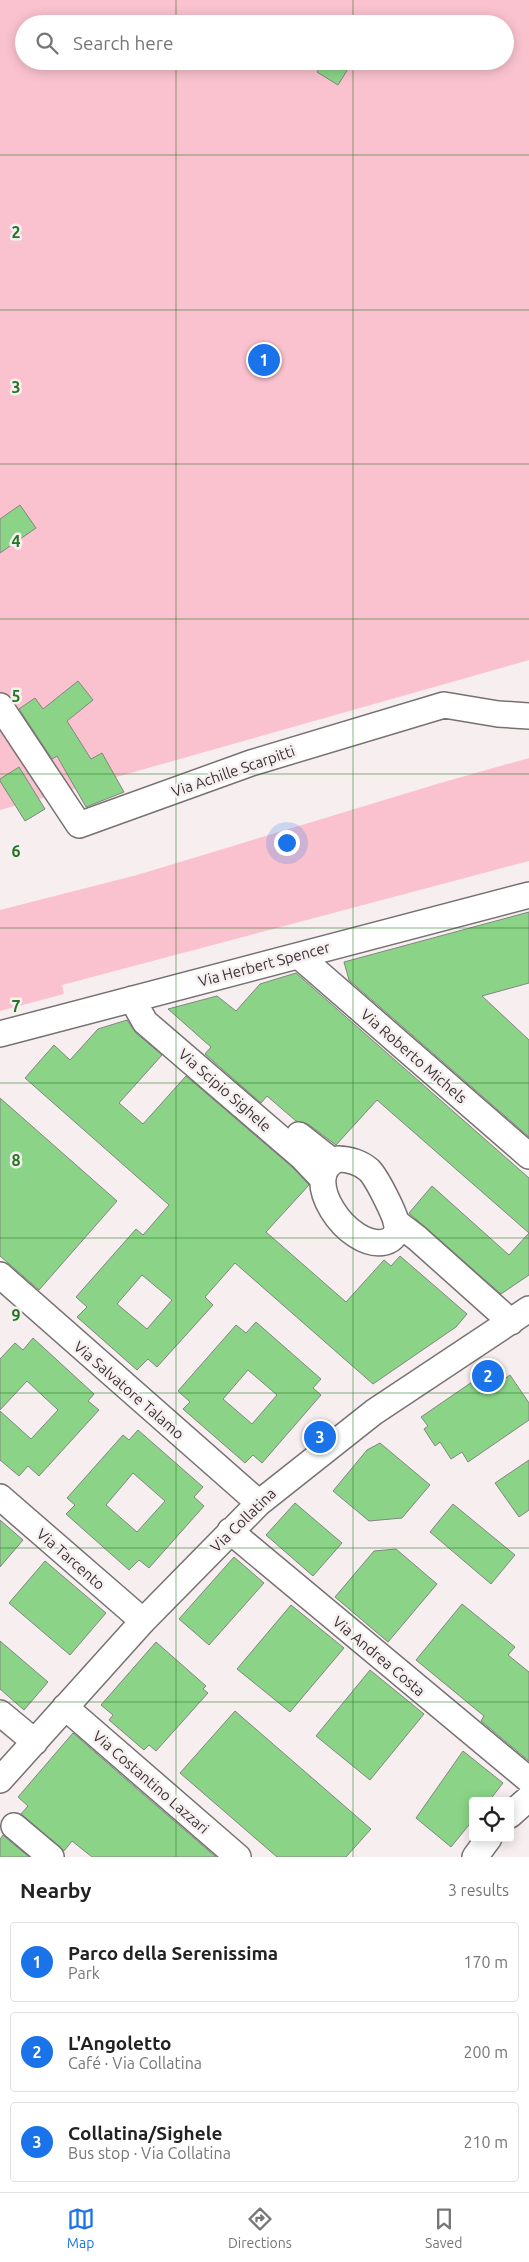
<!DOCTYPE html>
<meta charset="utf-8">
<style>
body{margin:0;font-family:Ubuntu,sans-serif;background:#f6f6f6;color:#222}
.controls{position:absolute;right:15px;bottom:15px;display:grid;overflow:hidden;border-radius:5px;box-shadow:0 2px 12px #0003}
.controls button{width:45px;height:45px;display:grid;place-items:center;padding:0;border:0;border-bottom:1px solid #e0e0e0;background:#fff;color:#222;font:25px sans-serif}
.you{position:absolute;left:286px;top:842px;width:18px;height:18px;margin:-12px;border:4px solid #fff;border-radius:50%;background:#1a73e8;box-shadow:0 0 0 8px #1a73e833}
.badge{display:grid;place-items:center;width:32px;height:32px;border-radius:50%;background:#1a73e8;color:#fff;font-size:16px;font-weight:700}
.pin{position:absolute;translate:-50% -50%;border:2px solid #fff;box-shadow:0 1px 5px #0006}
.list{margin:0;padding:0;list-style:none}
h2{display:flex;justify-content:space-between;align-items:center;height:65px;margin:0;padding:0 20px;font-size:21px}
h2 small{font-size:16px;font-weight:400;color:#767676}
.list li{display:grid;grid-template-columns:32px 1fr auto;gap:15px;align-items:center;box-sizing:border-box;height:80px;margin:0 10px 10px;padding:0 10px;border:1px solid #e0e0e0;border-radius:5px}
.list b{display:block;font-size:19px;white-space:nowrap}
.list p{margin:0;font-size:16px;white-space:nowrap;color:#767676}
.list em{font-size:16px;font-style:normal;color:#767676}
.icon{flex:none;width:28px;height:28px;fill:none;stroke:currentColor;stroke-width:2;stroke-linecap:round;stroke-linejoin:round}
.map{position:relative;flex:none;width:529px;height:1857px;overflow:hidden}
.search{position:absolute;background:#fff;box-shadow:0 2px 12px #0003;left:15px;right:15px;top:15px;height:55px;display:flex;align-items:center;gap:12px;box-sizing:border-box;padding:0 18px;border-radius:28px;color:#767676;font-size:19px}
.sheet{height:335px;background:#fff}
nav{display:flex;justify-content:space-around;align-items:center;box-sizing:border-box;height:70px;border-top:1px solid #e0e0e0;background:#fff;font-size:14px;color:#767676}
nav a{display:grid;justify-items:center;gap:2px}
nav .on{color:#1a73e8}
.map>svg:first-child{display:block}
.green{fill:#fac2cf;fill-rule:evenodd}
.building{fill:#8bd487;stroke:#818681;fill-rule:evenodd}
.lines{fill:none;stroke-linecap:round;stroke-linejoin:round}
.minor-casing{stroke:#787172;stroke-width:28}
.minor{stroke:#fff;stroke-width:25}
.grid{fill:none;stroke:#227622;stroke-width:1;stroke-opacity:0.55}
.labels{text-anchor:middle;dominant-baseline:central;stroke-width:5;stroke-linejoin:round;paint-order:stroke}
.street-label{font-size:15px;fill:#383536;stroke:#f7eef0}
.grid-label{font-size:16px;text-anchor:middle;font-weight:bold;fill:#227622;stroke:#f7eef0;stroke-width:5;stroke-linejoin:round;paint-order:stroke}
</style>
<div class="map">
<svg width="529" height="1857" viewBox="0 0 529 1857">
<rect width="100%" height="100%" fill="#f7eef0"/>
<path class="green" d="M 0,0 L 529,0 L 529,660 L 0,810 ZM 24,24 L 505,24 L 505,61 L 24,61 Z
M 529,758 L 529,861 L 62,985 L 64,994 L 0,1011 L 0,910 L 137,875 L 437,784 Z"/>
<path class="building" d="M 324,61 L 353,61 L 338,85 L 317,72 Z
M 20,505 L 36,528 L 0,553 L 0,519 Z
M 78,681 L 93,700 L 67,721 L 91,759 L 102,753 L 124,792 L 86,807 L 57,756 L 52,759 L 19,709 L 35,698 L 43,709 Z
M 19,767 L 45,809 L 25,821 L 0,781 L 0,779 Z
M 529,912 L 529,983 L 482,996 L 529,1040 L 529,1137 L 349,980 L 344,962 Z
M 296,973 L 529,1178 L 529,1275 L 501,1294 L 409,1213 L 432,1186 L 509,1255 L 529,1233 L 377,1100 L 336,1145 L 308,1124 L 296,1121 L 267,1096 L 261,1103 L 205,1054 L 211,1047 L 168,1009 L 217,996 L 236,1011 L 260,984 Z
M 127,1020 L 136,1033 L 162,1055 L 119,1103 L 143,1124 L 186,1076 L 292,1167 L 309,1185 L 266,1232 L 346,1302 L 384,1260 L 391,1266 L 400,1256 L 467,1314 L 456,1327 L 373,1384 L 235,1263 L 205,1297 L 213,1305 L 157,1367 L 148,1359 L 137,1370 L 77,1317 L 87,1307 L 76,1297 L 136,1229 L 143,1235 L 169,1205 L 25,1078 L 54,1045 L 70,1060 L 98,1029 ZM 142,1275 L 172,1300 L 147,1329 L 117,1304 Z
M 0,1098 L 117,1201 L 39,1290 L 0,1256 Z
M 256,1322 L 321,1379 L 313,1388 L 321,1395 L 262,1463 L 253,1455 L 245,1463 L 183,1409 L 190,1402 L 178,1391 L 236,1325 L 246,1333 ZM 248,1370 L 277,1395 L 252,1424 L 223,1399 Z
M 33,1338 L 94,1394 L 88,1401 L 99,1410 L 39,1476 L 28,1466 L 19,1476 L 0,1460 L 0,1411 L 31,1439 L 58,1410 L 27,1381 L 0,1410 L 0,1359 L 15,1343 L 23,1350 Z
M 491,1369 L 500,1382 L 510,1375 L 529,1403 L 529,1420 L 468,1462 L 462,1452 L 451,1459 L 440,1442 L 435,1446 L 424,1429 L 428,1426 L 421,1417 Z
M 138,1430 L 203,1487 L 194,1497 L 204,1506 L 149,1568 L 139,1560 L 129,1570 L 66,1514 L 75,1505 L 67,1498 L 123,1435 L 129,1440 ZM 133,1473 L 165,1501 L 137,1532 L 106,1505 Z
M 380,1443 L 430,1485 L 402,1518 L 369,1521 L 333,1491 L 367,1450 Z
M 529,1460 L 529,1510 L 519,1517 L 495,1483 Z
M 295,1503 L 342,1543 L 313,1576 L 266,1535 Z
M 453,1504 L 515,1555 L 491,1584 L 430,1532 Z
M 0,1520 L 23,1540 L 0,1567 Z
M 396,1549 L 437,1584 L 388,1642 L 335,1597 L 374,1551 Z
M 234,1557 L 264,1583 L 209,1645 L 179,1619 Z
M 45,1561 L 106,1613 L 70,1655 L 9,1603 Z
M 462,1604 L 515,1647 L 508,1655 L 529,1672 L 529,1761 L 481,1721 L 484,1716 L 416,1660 Z
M 291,1605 L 344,1648 L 290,1712 L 237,1669 Z
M 0,1641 L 48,1682 L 24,1710 L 0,1689 Z
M 156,1642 L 206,1686 L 203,1689 L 208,1693 L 156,1751 L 149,1745 L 144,1750 L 109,1720 L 113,1715 L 101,1705 Z
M 370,1670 L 424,1714 L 370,1780 L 316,1736 Z
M 235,1711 L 371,1829 L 346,1857 L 277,1857 L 180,1773 Z
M 73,1733 L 136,1788 L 216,1857 L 92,1857 L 72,1841 L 64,1851 L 21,1814 L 28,1806 L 18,1797 Z
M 463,1751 L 503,1783 L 489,1801 L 473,1801 L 473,1820 L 451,1847 L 416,1818 Z
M 3,1835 L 5,1837 L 29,1857 L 0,1857 L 0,1839 Z"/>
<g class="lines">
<defs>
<path id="minor" d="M 0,706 L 79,825 L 251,763 L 444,705 L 498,714 L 529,716
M 299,956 L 529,1156
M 132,999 L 145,1022 L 302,1157 L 323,1179
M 0,1034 L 529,895
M 299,1135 L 332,1161
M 338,1159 C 349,1159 361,1163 369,1170 C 377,1178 395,1214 397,1225 C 398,1233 393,1240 385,1242 C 348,1251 297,1175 338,1159 Z
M 396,1222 L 417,1238 L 511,1322
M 0,1275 L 259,1503
M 0,1497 L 143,1621
M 230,1531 L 529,1780
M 65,1707 L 238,1857
M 0,1713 L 35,1742
M 0,1780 L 143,1621 L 259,1503 L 374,1412 L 529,1309
M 510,1815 L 529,1798
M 14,1826 L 51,1857
M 475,1857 L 489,1838"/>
</defs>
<use href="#minor" class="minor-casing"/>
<use href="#minor" class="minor"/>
</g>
<path class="grid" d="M 176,0 L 176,24M 353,0 L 353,24M 176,61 L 176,1857M 353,61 L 353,1857M 0,155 L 529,155M 0,310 L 529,310M 0,464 L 529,464M 0,619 L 529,619M 0,774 L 529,774M 0,928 L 529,928M 0,1083 L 529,1083M 0,1238 L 529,1238M 0,1393 L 529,1393M 0,1548 L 529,1548M 0,1702 L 529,1702"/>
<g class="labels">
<g class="street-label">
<text transform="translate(233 771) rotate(-19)">Via Achille Scarpitti</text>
<text transform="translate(264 964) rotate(-15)">Via Herbert Spencer</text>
<text transform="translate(414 1056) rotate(41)">Via Roberto Michels</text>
<text transform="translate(225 1090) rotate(41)">Via Scipio Sighele</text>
<text transform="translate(129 1390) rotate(41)">Via Salvatore Talamo</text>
<text transform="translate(243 1520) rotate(-44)">Via Collatina</text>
<text transform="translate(71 1559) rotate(41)">Via Tarcento</text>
<text transform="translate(379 1656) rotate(40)">Via Andrea Costa</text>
<text transform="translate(151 1782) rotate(41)">Via Costantino Lazzari</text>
</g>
</g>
<g class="grid-label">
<text x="16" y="238">2</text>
<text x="16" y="393">3</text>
<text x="16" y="547">4</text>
<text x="16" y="702">5</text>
<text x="16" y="857">6</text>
<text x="16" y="1012">7</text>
<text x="16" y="1166">8</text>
<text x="16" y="1321">9</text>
</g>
</svg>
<div class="controls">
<button><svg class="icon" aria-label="locate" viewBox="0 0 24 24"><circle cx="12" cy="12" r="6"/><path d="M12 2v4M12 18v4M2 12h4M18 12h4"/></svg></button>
</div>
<div class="you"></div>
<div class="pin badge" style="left:264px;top:360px">1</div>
<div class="pin badge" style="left:488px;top:1376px">2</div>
<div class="pin badge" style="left:320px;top:1437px">3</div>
<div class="search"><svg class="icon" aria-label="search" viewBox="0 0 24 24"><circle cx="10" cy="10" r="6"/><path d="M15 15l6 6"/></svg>Search here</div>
</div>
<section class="sheet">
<h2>Nearby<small>3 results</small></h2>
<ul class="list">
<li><span class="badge">1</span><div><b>Parco della Serenissima</b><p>Park</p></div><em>170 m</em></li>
<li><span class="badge">2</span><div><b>L'Angoletto</b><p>Café · Via Collatina</p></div><em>200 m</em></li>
<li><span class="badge">3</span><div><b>Collatina/Sighele</b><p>Bus stop · Via Collatina</p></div><em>210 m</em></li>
</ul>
</section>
<nav>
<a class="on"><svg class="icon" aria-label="map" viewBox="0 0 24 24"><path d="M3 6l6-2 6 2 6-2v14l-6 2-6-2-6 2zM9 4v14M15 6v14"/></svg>Map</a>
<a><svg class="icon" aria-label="directions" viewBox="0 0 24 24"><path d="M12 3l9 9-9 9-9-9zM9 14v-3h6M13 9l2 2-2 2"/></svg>Directions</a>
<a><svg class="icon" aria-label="saved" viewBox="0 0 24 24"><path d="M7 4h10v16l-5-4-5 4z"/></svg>Saved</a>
</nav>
